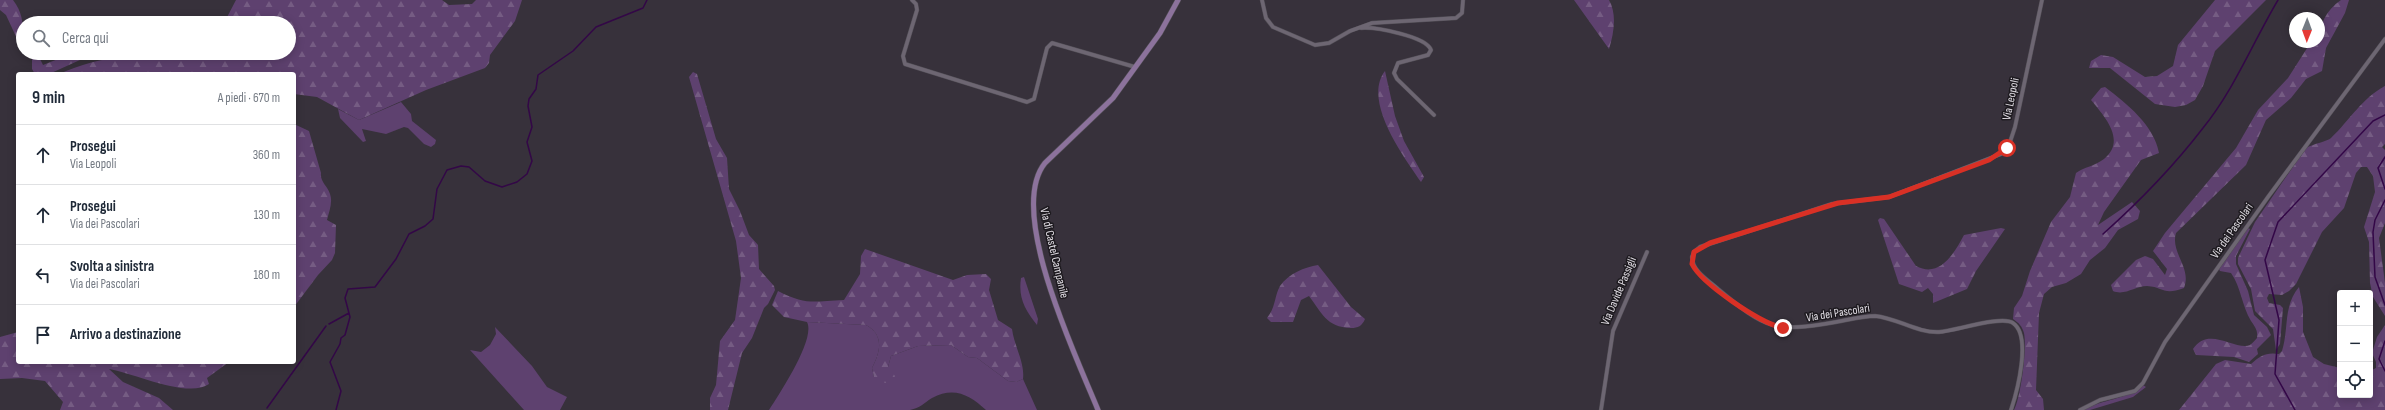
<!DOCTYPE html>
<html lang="it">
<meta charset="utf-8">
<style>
body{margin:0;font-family:"Sofia Sans Condensed",sans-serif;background:#f2f2f3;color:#1f2937}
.controls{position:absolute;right:12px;bottom:12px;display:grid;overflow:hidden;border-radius:4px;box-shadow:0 2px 10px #0003}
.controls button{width:36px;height:36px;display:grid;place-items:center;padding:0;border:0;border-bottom:1px solid #e0e1e3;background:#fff;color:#1f2937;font:20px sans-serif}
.compass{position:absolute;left:2289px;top:12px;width:36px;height:36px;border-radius:50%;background:#fff;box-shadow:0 2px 10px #0003;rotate:181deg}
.stop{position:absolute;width:12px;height:12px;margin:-9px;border:3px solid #d93025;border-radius:50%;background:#fff}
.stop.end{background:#d93025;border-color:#fff;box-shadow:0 1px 4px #0008}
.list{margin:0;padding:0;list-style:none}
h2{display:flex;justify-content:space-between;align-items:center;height:52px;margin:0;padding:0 16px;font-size:17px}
h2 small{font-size:13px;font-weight:400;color:#747a83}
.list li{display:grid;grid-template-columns:26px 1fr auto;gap:12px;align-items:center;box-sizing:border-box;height:60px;padding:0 16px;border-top:1px solid #e0e1e3}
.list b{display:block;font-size:15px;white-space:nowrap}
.list p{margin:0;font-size:13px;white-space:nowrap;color:#747a83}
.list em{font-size:13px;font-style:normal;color:#747a83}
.icon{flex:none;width:22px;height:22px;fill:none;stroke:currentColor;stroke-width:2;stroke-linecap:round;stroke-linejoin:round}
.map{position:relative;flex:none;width:2385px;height:410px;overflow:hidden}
.search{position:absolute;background:#fff;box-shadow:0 2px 10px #0003;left:16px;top:16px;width:280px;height:44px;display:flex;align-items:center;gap:10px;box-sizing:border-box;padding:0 14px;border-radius:22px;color:#747a83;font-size:15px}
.panel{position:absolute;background:#fff;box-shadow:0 2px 10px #0003;left:16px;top:72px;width:280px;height:292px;border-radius:4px}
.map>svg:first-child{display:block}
.grass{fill:#5e416f}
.forest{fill:url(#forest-firs)}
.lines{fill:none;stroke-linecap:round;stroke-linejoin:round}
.stream{stroke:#330747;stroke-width:1.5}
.street-casing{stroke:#545058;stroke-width:4.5}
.secondary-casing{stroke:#545058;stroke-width:6}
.street{stroke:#6d6672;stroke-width:3.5}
.secondary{stroke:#8c729c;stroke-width:5}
.route{stroke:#d93025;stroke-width:5}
.labels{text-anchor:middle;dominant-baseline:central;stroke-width:3;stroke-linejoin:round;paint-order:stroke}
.street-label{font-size:12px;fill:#e0dce3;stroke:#1d1a1f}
</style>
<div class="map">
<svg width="2385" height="410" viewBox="0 0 2385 410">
<defs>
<pattern id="forest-firs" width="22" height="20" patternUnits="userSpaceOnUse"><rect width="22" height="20" fill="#5e416f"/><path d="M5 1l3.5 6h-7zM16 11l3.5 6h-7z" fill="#755c83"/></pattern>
</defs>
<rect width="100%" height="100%" fill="#37313b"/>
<path class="grass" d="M 401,102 L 411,114 L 412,121 L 436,140 L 435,144 L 431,147 L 424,144 L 408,128 L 404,127 L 386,134 L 362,129 L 366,141 L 363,142 L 340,118 L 338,109 L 359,120 Z
M 1024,277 L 1038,319 L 1037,325 C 1025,310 1018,298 1021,278 Z
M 807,322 L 866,325 C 885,335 880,353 872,368 L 874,377 L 888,367 L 891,356 L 918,346 L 951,345 L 968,357 L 977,358 L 1008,381 L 1016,382 L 1023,379 L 1037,410 L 986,410 C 970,395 954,386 932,398 C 924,403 920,408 910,410 L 769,410 C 779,394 816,339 807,322 Z
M 495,327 L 532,366 L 547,387 L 567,397 L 560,410 L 524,410 L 470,350 L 481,352 L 490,345 L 496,334 Z
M 2143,385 L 2146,387 L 2133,397 L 2090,410 L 2083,410 C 2103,399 2126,400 2143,385 Z"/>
<path class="forest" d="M 0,0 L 13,0 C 24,14 23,27 23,43 L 19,43 L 6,15 L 0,10 Z
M 236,0 L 442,0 L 449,5 L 472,4 L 476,0 L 522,0 L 515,21 L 490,55 L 489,63 L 485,68 L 426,90 L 359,120 L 317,97 L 294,94 L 294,74 L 59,74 C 127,43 215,53 289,53 L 289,23 L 224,23 Z
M 1574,0 L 1609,0 C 1617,14 1614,33 1609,49 Z
M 2215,0 L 2266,0 L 2215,51 L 2203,86 L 2195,100 L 2186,105 L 2175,107 L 2155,104 L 2110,68 L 2089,68 L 2091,61 L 2101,55 L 2113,57 L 2145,77 L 2157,76 L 2173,66 L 2178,45 Z
M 2341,0 L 2349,0 L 2345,13 L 2326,48 L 2322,71 L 2306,79 L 2291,98 L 2266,120 L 2246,165 L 2176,233 C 2170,253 2192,267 2184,288 C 2163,296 2164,287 2147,286 C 2135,286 2125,296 2113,291 L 2111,285 L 2136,260 L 2145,256 L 2153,259 L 2165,275 L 2167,269 L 2153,251 L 2165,233 L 2236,148 L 2258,110 L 2288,78 L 2311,42 L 2319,42 C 2319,25 2326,10 2341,0 Z
M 73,53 L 112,53 L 80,60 L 49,74 L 35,74 L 32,69 L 32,57 L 39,57 L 43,65 Z
M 1385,71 L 1395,116 L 1404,141 L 1424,177 L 1421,182 C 1404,157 1362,101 1385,71 Z
M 693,72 L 697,74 L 716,139 L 727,158 L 729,189 L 740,211 L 749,235 L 758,245 L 759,269 L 774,286 L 775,290 L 768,304 L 764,308 L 752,338 L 742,353 L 728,410 L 710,410 L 710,398 L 716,385 L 720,341 L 735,320 L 741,278 L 736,241 L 689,77 Z
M 2385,86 L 2385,144 L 2382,147 L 2385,150 L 2385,223 L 2379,238 L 2385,283 L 2385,316 L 2373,297 L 2370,283 L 2369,242 L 2364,227 L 2375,192 L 2373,176 L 2367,167 L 2361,167 L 2356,173 L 2344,208 L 2322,232 L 2296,284 L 2289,291 L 2282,295 L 2269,294 L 2267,298 L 2269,303 L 2280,305 L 2283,308 L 2280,344 L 2276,350 L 2273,329 L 2255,311 L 2251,289 L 2238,264 L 2238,258 L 2255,222 L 2306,148 C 2313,144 2328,141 2331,138 C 2350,120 2361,99 2385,86 Z
M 2105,87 C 2127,104 2154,125 2159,153 L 2141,160 L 2104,212 L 2098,225 L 2132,202 L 2140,211 L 2138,219 L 2118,230 L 2105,248 L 2090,260 L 2081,274 L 2066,283 L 2052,287 L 2044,294 L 2039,313 L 2036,390 L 2043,399 L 2044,410 L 2014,410 C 2021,397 2027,347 2024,333 C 2022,326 2019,323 2013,319 L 2014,308 L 2022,296 L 2030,271 L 2051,222 L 2070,197 L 2076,173 C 2084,167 2095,166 2104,159 C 2127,140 2104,116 2091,100 L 2101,88 Z
M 294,124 L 309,131 L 321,173 C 320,182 327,185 330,194 C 333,202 329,212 327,220 L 336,225 L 335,253 L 332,260 L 318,275 L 294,307 Z
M 1880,218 L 1884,219 L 1916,266 C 1940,279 1955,252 1964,235 L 2001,228 L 2005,229 L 1976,271 L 1967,289 L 1933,303 L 1933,294 L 1928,288 L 1922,292 L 1899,284 L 1878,220 Z
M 2248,228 L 2250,229 L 2236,256 L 2236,264 L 2248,291 L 2254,315 L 2267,327 L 2271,335 L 2257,349 L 2258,354 L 2249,362 L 2234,357 L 2196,355 L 2193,349 C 2208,325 2236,351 2250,345 C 2253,343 2255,340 2257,338 C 2258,330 2255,327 2251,321 C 2242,306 2241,287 2231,273 L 2220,271 L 2219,269 Z
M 865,249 L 953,280 L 967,275 L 986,274 L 991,279 L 989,290 L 998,320 L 1012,329 C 1014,346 1025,362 1023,379 L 1016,382 L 1008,381 L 977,358 L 968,357 L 951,345 L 918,346 L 891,356 L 888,367 L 895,376 L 892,383 L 885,383 L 874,377 L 872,368 C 880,353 885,335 866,325 L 807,322 L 784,317 L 772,305 L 778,291 C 807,306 814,301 844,300 L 860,274 L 861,256 Z
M 1318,265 L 1351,307 L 1365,319 C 1362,326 1358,328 1351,328 C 1326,327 1322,313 1309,296 L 1301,300 L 1293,322 L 1271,322 L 1267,318 C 1276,307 1274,297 1280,286 C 1288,274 1305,267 1318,265 Z
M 2299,287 L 2303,307 L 2303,332 L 2313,357 L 2324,364 L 2340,368 L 2340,395 L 2370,395 L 2370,371 L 2376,368 L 2376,362 L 2372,353 L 2377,337 L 2385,325 L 2385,410 L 2179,410 L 2216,364 L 2225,360 L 2251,364 C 2260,356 2266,352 2279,354 L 2282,351 C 2289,329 2283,306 2299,287 Z
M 18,332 L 18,362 L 229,362 L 207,378 L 209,384 C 188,399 134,373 109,369 L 123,382 L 159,398 L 173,410 L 60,410 L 63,402 L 45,381 L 22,378 L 0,379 L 0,337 Z"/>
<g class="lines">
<path class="stream" d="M 2385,157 L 2378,168 L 2385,189
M 2385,200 L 2375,220 L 2373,232 L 2375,277 L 2385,305
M 2103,234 C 2140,201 2173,167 2203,128 C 2234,90 2253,42 2278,0
M 329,324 L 349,313
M 2385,341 L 2379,359 L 2385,371
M 267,408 L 326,326
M 336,410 L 341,391 L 330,362 L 340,344 L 341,338 L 345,335 L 350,317 L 345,298 L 348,289 L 375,287 L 396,259 L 409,234 L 425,226 L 433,219 L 437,189 L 447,170 L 461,166 L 469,167 L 485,181 L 502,187 L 517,182 L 527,174 L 532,161 L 527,142 L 532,127 L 528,106 L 529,99 L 536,89 L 538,75 L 573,51 L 596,27 L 643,8 L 647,0
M 2295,410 L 2275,374 L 2279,320 L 2265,260 L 2278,222 L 2373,121 L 2385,115"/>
<defs>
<path id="street" d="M 912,0 L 916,4 L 917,10 L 903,56 L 905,64 L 1027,102 L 1034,99 L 1047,48 L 1052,43 L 1135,67
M 1262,0 L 1266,18 L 1273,27 L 1315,45 L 1329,43 L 1350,31 L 1372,23 L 1456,18 L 1462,13 L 1463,0
M 1361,28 C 1375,27 1426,36 1431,50 L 1428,55 L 1398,63 L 1394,73 L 1397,79 L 1434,115
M 1601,410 L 1613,331 L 1647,252
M 2011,410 C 2017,392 2032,336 2013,323 C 2002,315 1955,331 1939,332 C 1917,333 1897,318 1875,316 C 1861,316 1849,320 1836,322 C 1774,333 1766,329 1718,289 C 1708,280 1692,271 1692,257 L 1694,252 L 1700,247 L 1832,204 L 1889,197 L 2001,154 L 2009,145 L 2015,127 L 2042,0
M 2080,410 L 2100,400 L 2135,391 L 2143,383 L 2165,342 L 2268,197 L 2385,39"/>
<path id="secondary" d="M 1098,410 C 1077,358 1006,211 1045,163 L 1113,98 L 1160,33 L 1178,0"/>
</defs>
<use href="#street" class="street-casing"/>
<use href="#secondary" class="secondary-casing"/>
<use href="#street" class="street"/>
<use href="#secondary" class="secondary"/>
</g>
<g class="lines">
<path class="route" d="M 1783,328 C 1760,323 1702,284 1692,264 L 1694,252 L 1710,243 L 1838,203 L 1889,197 L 1989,160 L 2007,148"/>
</g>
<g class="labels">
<g class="street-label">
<text transform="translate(2011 99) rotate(-78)">Via Leopoli</text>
<text transform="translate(2232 231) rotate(-55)">Via dei Pascolari</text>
<text transform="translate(1054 253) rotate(77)">Via di Castel Campanile</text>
<text transform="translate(1619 291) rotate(-67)">Via Davide Passigli</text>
<text transform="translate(1838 313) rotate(-9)">Via dei Pascolari</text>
</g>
</g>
</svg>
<div class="controls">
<button>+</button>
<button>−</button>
<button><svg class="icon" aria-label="locate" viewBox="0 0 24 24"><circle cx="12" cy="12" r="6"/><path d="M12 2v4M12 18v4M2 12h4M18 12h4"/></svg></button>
</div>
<svg class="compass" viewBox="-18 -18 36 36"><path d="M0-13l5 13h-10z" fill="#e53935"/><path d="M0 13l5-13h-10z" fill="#747a83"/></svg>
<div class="stop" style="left:2007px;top:148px"></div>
<div class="stop end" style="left:1783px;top:328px"></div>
<div class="search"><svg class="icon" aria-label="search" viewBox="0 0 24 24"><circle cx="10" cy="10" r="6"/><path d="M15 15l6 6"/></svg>Cerca qui</div>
<section class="panel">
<h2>9 min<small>A piedi · 670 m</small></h2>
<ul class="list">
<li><svg class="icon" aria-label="ahead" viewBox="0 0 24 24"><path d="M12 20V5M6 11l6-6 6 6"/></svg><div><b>Prosegui</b><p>Via Leopoli</p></div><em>360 m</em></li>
<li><svg class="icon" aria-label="ahead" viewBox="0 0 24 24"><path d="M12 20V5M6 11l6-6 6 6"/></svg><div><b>Prosegui</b><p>Via dei Pascolari</p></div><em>130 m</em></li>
<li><svg class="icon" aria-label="left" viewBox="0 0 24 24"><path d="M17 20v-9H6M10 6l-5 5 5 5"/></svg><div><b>Svolta a sinistra</b><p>Via dei Pascolari</p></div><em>180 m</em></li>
<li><svg class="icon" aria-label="arrive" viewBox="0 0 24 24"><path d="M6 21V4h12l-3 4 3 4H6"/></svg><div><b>Arrivo a destinazione</b></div></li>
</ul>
</section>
</div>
